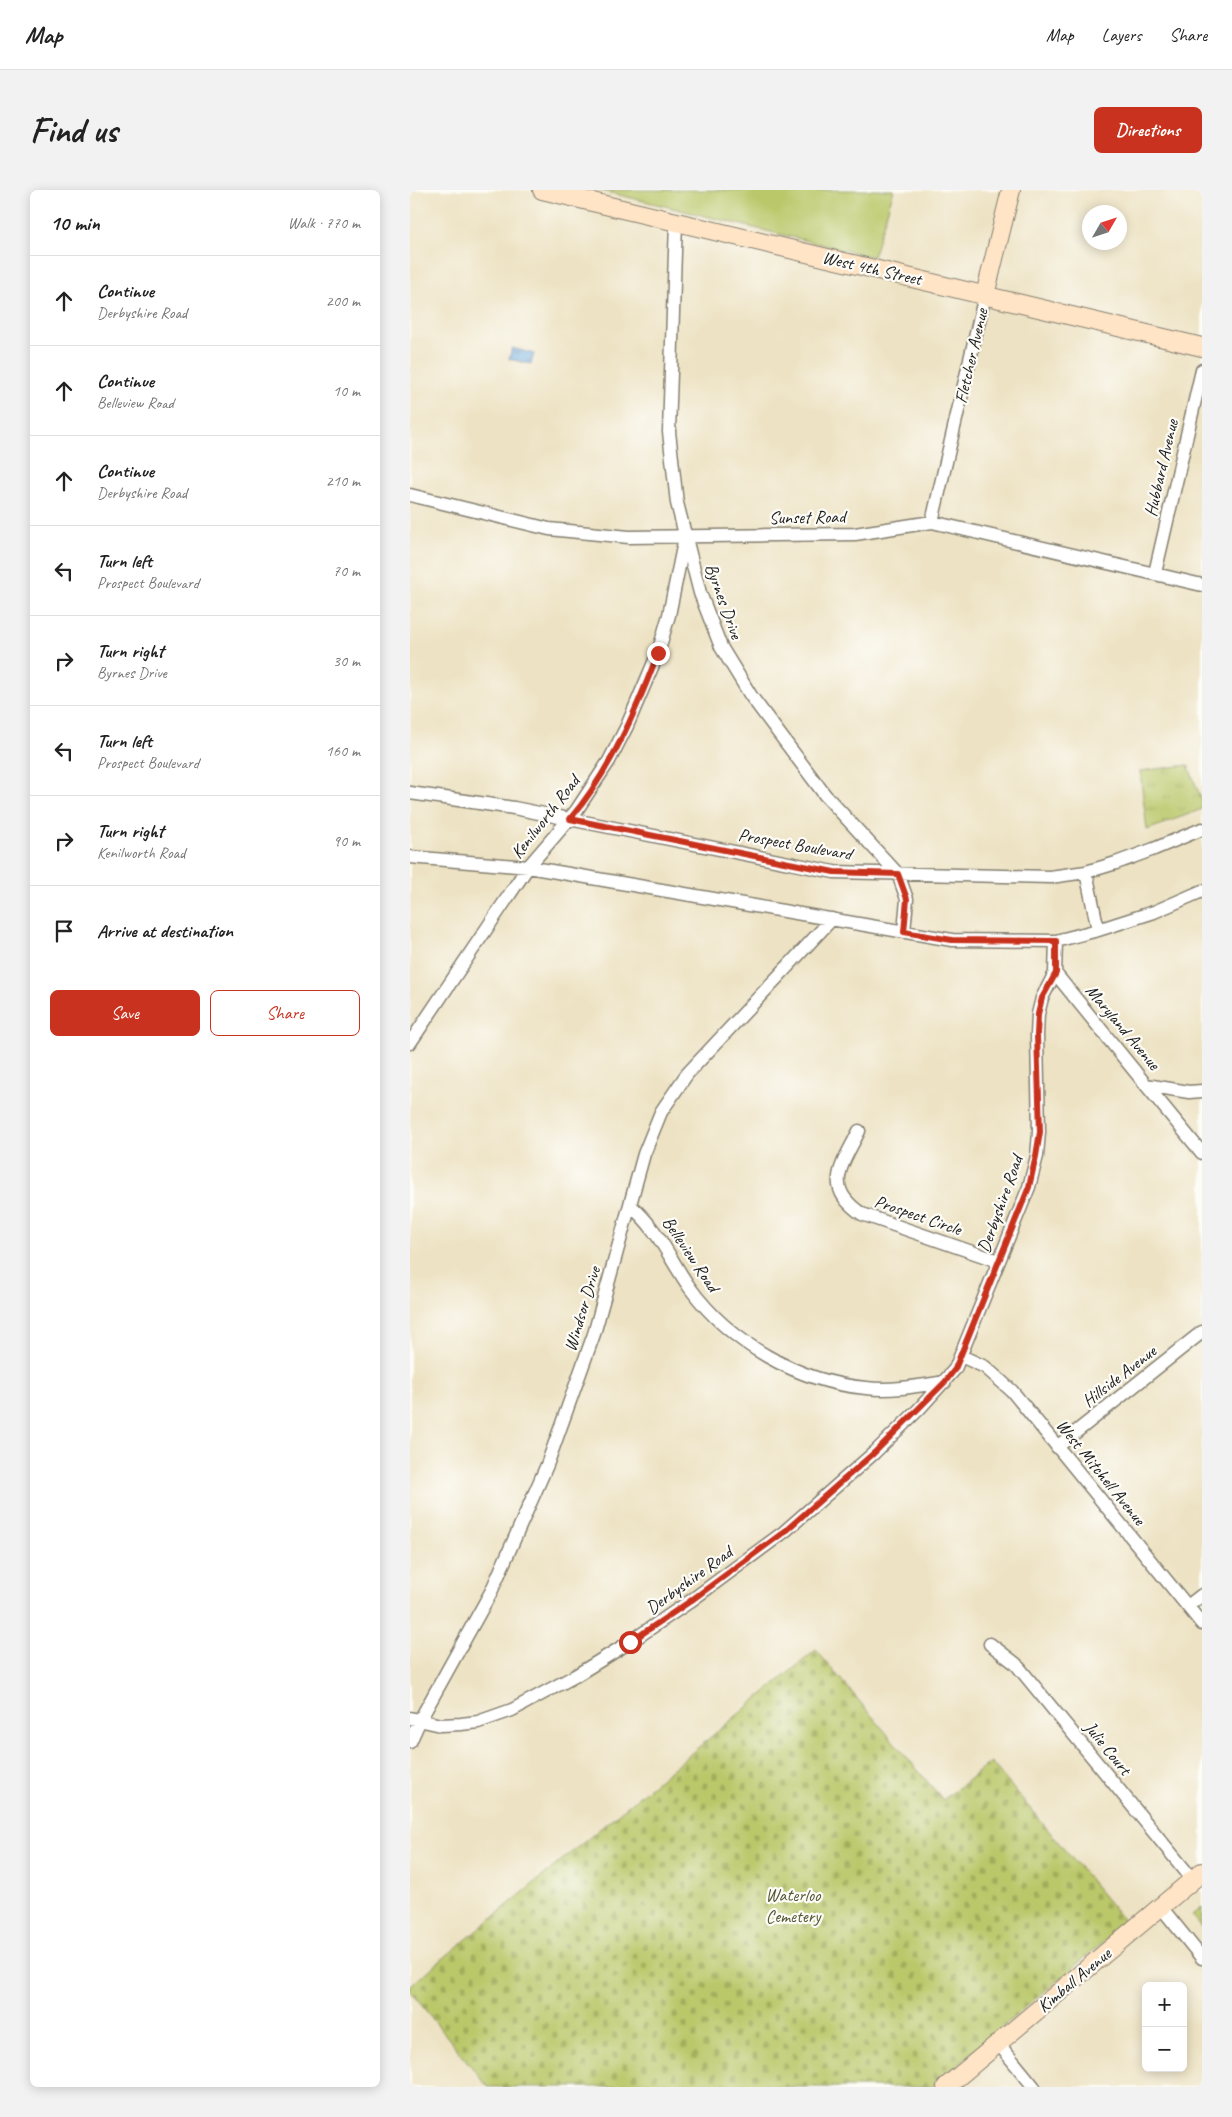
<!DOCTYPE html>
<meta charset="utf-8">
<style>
body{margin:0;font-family:Caveat,sans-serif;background:#f2f2f2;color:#222}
.controls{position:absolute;right:15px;bottom:15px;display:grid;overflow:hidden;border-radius:8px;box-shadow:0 2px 12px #0003}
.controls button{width:45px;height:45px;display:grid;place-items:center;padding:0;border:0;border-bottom:1px solid #e0e0e0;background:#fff;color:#222;font:25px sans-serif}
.compass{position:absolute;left:672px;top:15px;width:45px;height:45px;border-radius:50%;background:#fff;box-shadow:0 2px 12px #0003;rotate:51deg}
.stop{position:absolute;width:15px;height:15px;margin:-11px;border:4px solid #c8321e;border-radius:50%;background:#fff}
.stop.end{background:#c8321e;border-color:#fff;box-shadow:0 1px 5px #0008}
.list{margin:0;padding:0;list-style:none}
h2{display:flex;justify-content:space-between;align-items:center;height:65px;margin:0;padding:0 20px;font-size:21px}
h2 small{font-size:16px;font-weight:400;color:#767676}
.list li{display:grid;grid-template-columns:32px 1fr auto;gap:15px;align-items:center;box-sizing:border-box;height:90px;padding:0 20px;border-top:1px solid #e0e0e0}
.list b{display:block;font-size:19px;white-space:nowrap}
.list p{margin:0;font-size:16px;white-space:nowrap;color:#767676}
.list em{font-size:16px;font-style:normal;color:#767676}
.actions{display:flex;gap:10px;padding:15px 20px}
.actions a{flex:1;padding:11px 0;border:1px solid #c8321e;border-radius:8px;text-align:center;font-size:18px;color:#c8321e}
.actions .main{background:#c8321e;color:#fff}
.icon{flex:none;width:28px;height:28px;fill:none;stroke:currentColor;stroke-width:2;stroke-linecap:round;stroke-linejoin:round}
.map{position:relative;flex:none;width:792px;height:1897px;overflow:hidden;border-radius:8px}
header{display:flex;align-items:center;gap:30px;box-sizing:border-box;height:70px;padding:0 25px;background:#fff;border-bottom:1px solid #e0e0e0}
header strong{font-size:24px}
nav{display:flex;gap:28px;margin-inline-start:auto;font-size:18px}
.intro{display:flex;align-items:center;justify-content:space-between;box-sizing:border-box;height:120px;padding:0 30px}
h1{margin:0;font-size:35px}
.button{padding:12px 22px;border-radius:8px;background:#c8321e;color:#fff;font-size:18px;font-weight:700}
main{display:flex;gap:30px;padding:0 30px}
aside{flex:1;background:#fff;border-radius:8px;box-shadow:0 2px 12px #0003}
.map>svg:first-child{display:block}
.grass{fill:#bbc86a;stroke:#6c7243}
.cemetery{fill:url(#cemetery-stones);stroke:#6c7243}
.park{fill:url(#park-tufts);stroke:#6c7243}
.water{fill:url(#water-ripples);stroke:#43627c}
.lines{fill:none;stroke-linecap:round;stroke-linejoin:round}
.street-casing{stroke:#847f70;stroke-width:15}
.secondary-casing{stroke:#847f70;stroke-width:20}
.street{stroke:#fff;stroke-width:12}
.secondary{stroke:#ffe4c6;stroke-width:18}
.route{stroke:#c8321e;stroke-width:6}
.labels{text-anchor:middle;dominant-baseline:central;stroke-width:4.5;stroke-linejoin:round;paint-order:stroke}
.street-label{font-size:18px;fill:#1c1c1c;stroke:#fdfcf7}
.park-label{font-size:18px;fill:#545837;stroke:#fdfcf7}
</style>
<header>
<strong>Map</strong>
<nav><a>Map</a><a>Layers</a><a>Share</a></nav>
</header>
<div class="intro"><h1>Find us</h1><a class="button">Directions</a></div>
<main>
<aside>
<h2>10 min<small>Walk · 770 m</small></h2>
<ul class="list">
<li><svg class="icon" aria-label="ahead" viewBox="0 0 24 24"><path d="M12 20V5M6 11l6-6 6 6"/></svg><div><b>Continue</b><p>Derbyshire Road</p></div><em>200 m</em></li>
<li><svg class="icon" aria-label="ahead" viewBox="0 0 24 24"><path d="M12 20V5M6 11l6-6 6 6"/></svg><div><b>Continue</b><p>Belleview Road</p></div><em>10 m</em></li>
<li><svg class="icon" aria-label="ahead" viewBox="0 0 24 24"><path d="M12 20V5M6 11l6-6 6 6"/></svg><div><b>Continue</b><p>Derbyshire Road</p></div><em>210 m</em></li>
<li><svg class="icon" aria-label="left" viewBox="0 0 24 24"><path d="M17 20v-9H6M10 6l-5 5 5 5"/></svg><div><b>Turn left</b><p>Prospect Boulevard</p></div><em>70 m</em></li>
<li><svg class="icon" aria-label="right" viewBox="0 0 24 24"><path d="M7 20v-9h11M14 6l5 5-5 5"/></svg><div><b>Turn right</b><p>Byrnes Drive</p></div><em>30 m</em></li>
<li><svg class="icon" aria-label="left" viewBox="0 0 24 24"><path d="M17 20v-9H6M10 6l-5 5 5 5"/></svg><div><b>Turn left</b><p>Prospect Boulevard</p></div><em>160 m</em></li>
<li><svg class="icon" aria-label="right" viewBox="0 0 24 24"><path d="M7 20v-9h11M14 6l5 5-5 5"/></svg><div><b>Turn right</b><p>Kenilworth Road</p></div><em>90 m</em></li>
<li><svg class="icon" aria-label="arrive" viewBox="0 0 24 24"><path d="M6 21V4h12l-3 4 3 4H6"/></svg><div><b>Arrive at destination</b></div></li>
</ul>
<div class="actions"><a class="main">Save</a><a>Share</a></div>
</aside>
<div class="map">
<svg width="792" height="1897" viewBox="0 0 792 1897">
<defs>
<pattern id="cemetery-stones" width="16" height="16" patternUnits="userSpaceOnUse" patternTransform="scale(1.25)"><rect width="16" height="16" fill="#bbc86a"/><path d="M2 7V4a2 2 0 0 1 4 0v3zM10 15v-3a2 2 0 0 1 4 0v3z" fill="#a0ab5b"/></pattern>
<pattern id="park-tufts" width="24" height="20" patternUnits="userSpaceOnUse" patternTransform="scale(1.25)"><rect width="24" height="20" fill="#bbc86a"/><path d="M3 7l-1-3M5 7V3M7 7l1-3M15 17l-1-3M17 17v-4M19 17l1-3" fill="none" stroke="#a0ab5b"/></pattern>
<pattern id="water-ripples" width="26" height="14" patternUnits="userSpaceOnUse" patternTransform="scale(1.25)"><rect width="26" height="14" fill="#6aa7db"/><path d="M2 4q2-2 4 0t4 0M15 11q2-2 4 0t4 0" fill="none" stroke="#5687b1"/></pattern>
</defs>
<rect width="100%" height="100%" fill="#fdfcf7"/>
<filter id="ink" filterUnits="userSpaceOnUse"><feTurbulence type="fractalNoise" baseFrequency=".02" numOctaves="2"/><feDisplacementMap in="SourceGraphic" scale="10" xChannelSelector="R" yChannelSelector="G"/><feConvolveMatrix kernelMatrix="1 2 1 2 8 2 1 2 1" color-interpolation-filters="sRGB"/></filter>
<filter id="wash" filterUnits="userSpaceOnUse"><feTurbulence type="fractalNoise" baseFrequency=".0096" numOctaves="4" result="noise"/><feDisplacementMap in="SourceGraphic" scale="20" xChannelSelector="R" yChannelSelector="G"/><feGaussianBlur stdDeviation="1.12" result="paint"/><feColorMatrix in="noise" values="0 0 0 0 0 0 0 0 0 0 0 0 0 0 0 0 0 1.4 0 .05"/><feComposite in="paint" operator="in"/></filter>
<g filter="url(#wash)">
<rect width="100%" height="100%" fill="#ede2c3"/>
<path class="grass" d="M 189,0 L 484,0 L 463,67 Z
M 792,1717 L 792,1737 L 782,1725 Z"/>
<path class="cemetery" d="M 406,1460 L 533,1610 L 581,1572 L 716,1733 L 521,1897 L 78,1897 L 0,1801 L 0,1796 Z"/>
<path class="park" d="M 778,575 L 792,611 L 792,619 L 737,640 L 730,581 Z"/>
<path class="water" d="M 102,158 L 124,164 L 121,174 L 99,169 Z"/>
</g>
<g filter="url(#ink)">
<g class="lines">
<defs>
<path id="street" d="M 266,32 L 259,242 L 267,313 L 290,403 L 311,457 L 341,506 L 415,605 L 488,684 L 497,709 L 494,742
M 0,305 L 139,339 L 219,347 L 445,344 L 522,332 L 792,395
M 522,332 L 575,105
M 745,383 L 792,180
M 0,603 L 104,618 L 424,682 L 640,687 L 676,682 L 706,673 L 744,659 L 792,639
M 0,667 L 118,677 L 542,750 L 646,751 L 688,740 L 744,722 L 792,701
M 676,682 L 688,740
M 645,783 L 736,895 L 779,902 L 792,901
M 0,853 L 118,677 L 166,621 L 199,571 L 217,536 L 248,463 L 259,425 L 274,352
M 736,895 L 792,963
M 449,941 C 432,976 412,997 452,1024 L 588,1071
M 220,1015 C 250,1041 258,1067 280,1098 C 320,1153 388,1192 456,1198 C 482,1201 509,1196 535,1192
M 551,1166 L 575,1177 L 602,1201 L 792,1434
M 647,1257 L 792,1142
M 778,1416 L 792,1405
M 580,1454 L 606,1474 L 783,1690
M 0,1528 L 31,1535 L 51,1534 L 68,1532 L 102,1520 L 165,1486 L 220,1452 L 279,1412 L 374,1342 L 464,1263 L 509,1219 L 545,1179 L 619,997 L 627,966 L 629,942 L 627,845 L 628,824 L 632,808 L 645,783 L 646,751
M 0,1552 L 10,1530 L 81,1402 L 137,1275 L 184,1144 L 234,964 L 251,922 L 277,884 L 422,729
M 751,1717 L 792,1768
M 588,1853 L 624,1897"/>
<path id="secondary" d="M 132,0 L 792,157
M 575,105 L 601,0
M 536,1897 L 792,1682"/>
</defs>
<use href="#street" class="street-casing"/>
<use href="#secondary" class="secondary-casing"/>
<use href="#street" class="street"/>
<use href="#secondary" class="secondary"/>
</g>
</g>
<g class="lines" filter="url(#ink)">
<path class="route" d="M 220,1452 L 279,1412 L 374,1342 L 464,1263 L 535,1192 L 545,1179 L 619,997 L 626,966 L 630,942 L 627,845 L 628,824 L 632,808 L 646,783 L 646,751 L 542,750 L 494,742 L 497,709 L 488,684 L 424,682 L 160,629 C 200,582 226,521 248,463"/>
</g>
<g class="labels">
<g class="street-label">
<text transform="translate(462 78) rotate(13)">West 4th Street</text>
<text transform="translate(561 166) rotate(-77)">Fletcher Avenue</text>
<text transform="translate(751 278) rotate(-77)">Hubbard Avenue</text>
<text transform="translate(397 327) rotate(-1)">Sunset Road</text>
<text transform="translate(314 411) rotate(70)">Byrnes Drive</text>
<text transform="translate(135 627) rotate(-52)">Kenilworth Road</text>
<text transform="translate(385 654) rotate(10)">Prospect Boulevard</text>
<text transform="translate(713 837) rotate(50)">Maryland Avenue</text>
<text transform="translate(590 1014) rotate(-70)">Derbyshire Road</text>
<text transform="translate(508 1025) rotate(19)">Prospect Circle</text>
<text transform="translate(281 1064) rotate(56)">Belleview Road</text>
<text transform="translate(172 1119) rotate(-73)">Windsor Drive</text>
<text transform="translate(709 1186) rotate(-38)">Hillside Avenue</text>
<text transform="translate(691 1282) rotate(51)">West Mitchell Avenue</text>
<text transform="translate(279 1390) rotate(-36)">Derbyshire Road</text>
<text transform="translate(698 1558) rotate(51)">Julie Court</text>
<text transform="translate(664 1790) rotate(-40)">Kimball Avenue</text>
</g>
<g class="park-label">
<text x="383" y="1705">Waterloo<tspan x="383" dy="21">Cemetery</tspan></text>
</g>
</g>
</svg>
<div class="controls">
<button>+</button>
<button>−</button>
</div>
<svg class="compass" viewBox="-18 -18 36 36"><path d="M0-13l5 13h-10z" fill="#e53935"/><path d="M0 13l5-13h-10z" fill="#767676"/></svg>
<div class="stop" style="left:220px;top:1452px"></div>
<div class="stop end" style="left:248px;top:463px"></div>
</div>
</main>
